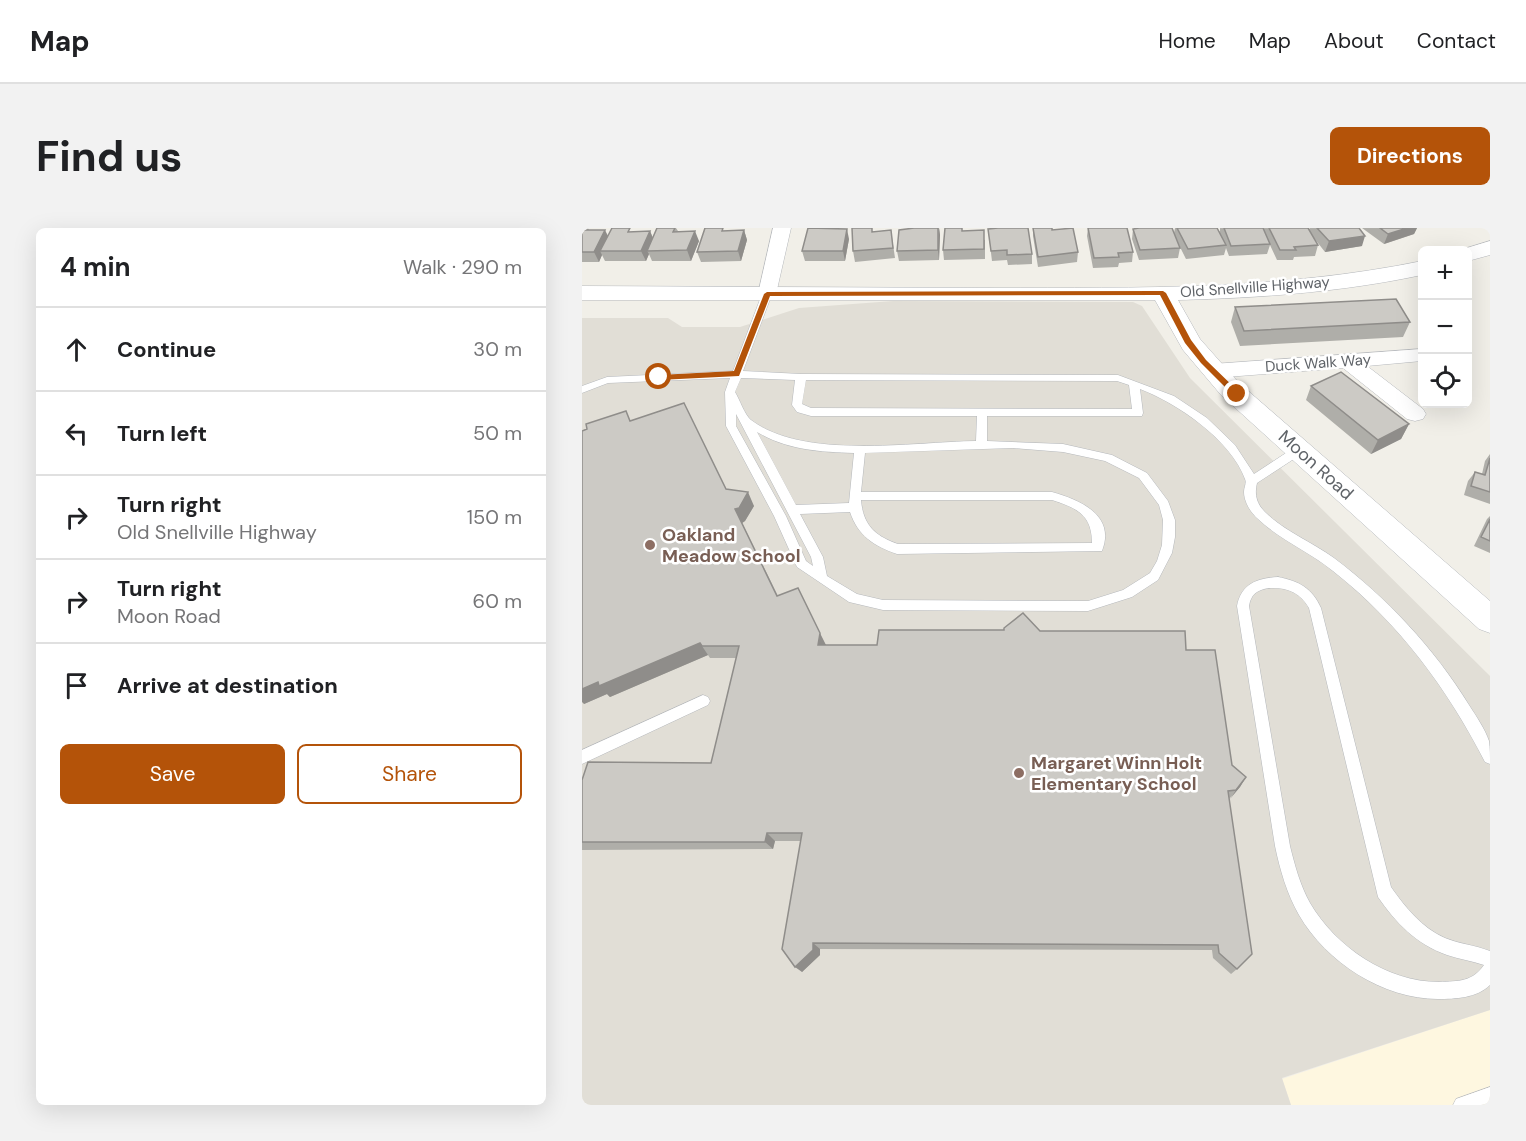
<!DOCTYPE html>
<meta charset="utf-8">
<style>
body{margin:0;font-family:"DM Sans",sans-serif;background:#f2f2f2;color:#202124}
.controls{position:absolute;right:18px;top:18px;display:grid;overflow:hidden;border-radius:9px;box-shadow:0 6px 24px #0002}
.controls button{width:54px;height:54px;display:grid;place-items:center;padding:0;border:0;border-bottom:2px solid #e0e0e0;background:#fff;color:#202124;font:30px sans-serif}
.stop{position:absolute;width:18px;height:18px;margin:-14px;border:4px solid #b45309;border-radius:50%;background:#fff}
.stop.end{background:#b45309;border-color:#fff;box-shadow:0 2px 6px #0008}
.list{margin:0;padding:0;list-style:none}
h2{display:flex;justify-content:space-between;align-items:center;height:78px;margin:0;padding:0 24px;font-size:26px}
h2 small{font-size:20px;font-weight:400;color:#757577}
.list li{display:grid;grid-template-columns:39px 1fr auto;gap:18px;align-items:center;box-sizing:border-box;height:84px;padding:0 24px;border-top:2px solid #e0e0e0}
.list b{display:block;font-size:22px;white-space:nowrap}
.list p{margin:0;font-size:20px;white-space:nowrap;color:#757577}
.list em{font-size:20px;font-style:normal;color:#757577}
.actions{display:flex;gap:12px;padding:18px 24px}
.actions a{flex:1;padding:14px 0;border:2px solid #b45309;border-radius:9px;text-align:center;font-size:21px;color:#b45309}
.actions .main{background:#b45309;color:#fff}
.icon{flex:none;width:33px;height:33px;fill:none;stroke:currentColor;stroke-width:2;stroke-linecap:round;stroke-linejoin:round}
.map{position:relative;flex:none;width:908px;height:877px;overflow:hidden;border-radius:9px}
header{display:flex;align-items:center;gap:36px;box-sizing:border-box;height:84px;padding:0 30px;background:#fff;border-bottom:2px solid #e0e0e0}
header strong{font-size:28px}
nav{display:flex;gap:33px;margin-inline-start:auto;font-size:21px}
.intro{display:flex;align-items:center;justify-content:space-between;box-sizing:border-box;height:144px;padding:0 36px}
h1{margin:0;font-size:42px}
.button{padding:15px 27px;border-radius:9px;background:#b45309;color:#fff;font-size:21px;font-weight:700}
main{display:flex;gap:36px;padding:0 36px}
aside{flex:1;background:#fff;border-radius:9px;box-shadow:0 6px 24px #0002}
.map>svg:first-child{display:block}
.commercial{fill:#fef7e0}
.education{fill:#e1ded6}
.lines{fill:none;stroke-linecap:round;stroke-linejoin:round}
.service-casing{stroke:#b5b8bc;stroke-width:1}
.minor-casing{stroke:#b5b8bc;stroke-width:1}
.tertiary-casing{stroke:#b5b8bc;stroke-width:1}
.service{fill:#fff;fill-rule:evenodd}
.minor{fill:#fff;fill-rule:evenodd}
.tertiary{fill:#fff;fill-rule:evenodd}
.wall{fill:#afaea9}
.shaded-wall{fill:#8f8d8a}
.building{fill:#cccac5;stroke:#8f8d8a;stroke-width:1.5}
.route{fill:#b45309}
.education-dot{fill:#8d6e63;stroke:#fff;stroke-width:2}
.labels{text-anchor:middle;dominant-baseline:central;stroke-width:5;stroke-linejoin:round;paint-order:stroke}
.far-street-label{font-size:15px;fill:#5f6368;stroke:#fff}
.street-label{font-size:18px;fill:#5f6368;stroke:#fff}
.education-label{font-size:18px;font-weight:bold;fill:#785e54;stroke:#fff;text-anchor:start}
</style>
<header>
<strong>Map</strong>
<nav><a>Home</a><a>Map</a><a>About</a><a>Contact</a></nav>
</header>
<div class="intro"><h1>Find us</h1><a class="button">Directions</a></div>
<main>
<aside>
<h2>4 min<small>Walk · 290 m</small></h2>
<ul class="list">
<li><svg class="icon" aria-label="ahead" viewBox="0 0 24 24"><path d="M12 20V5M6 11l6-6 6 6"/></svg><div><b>Continue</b></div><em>30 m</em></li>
<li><svg class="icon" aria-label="left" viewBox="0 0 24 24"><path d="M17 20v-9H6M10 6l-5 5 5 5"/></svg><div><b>Turn left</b></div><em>50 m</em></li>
<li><svg class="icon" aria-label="right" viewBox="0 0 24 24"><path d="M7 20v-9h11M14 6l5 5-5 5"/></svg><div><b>Turn right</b><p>Old Snellville Highway</p></div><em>150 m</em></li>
<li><svg class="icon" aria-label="right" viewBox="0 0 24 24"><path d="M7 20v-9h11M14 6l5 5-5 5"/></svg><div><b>Turn right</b><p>Moon Road</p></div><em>60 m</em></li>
<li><svg class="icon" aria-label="arrive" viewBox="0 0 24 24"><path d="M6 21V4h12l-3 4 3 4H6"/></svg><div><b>Arrive at destination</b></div></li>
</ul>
<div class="actions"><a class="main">Save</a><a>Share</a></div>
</aside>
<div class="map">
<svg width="908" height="877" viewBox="0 0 908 877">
<rect width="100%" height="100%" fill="#f1efe8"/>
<path class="commercial" d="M 908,782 L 908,877 L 709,877 L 700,851 Z"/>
<path class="education" d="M 311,73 L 551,74 L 560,78 L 608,150 L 908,448 L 908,782 L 700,850 L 709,877 L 0,877 L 0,90 L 86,90 L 100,99 L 158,99 L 217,80 Z"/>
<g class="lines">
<defs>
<path id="service" d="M 185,63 L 190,66 L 161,143 L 219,146 L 536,147 L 592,168 L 625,190 L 653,217 L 672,246 L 713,219 L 721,219 L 721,225 L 675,255 C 672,267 675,276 683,284 C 702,303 730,314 752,330 C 805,370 852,420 887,477 C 894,488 903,501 907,513 C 908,520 908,529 908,536 L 903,534 C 865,460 817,395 751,343 C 728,324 698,312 676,291 C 669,285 662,274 662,264 C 662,259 665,255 663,251 C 649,212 595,175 558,161 L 561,185 L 560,188 L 405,188 L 405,213 L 481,216 L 530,227 L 565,245 L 586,273 L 593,292 L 593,309 L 590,325 L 576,352 L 550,369 L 506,383 L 301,382 L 267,374 L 215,339 L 192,288 L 144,198 L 143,164 L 148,150 L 26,155 L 0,165 L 0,158 L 25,149 L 151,143 L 180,66 ZM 159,150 L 213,152 L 210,177 L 215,184 L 229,188 L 395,188 L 394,213 C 329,214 222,232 169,192 C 162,186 158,172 153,164 ZM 224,152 L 535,153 L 547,157 L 550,181 L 229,180 L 220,176 ZM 154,186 L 229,329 L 231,338 L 224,333 L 204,288 L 154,198 ZM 175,204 C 205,222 238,224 272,225 L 267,275 L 214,277 ZM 431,220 L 481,224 L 523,233 L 557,250 L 577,277 L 581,292 L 580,317 L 575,333 L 568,345 L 541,362 L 506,373 L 301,372 L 275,366 L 245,348 L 241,329 L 218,286 L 268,284 C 276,308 292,318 315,326 L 520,323 C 534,287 498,272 470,264 L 279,264 L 283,225 ZM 279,272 L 470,272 C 495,280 510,287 510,315 L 316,316 C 293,308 281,297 279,272 Z
M 696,349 C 717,353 730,360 739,380 L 809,659 C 823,679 840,700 863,710 C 877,716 893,717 908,723 L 908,757 C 895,770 873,771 856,771 C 801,771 744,734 717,687 C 705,666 698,642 693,618 L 655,378 C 659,356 675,350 696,349 ZM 687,360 C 704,359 718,364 727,380 L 796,669 C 814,695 834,716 865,727 C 877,731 890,733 902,737 C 890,754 877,753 857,754 C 805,754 754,719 728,675 C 718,657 713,638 708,618 L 667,378 C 669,366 675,362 687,360 Z
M 121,467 L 126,469 L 128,473 L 126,477 L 0,536 L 0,522 Z
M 908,859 L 908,877 L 871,877 L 874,871 Z"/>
<path id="minor" d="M 191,0 L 209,0 L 194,66 L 192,70 L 178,70 L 176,66 Z
M 840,121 L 840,133 L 785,138 L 841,181 L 844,186 L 841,191 L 833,193 L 825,191 L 761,140 L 631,150 L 624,148 L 621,143 L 624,138 L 631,136 Z"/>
<path id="tertiary" d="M 908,13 L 908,27 L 886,33 L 886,22 L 878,22 Z
M 840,33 L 840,47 C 760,64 678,70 596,72 L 618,111 L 657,155 L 908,373 L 908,405 L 897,401 L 639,167 L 601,122 L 573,72 L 0,72 L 0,58 C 137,59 275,59 412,60 C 555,60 699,62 840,33 Z"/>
</defs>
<use href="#service" class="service-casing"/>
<use href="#minor" class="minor-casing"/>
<use href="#tertiary" class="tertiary-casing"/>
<use href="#service" class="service"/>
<use href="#minor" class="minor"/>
<use href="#tertiary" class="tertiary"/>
</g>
<path class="wall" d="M 0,0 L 6,0 L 7,2 L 26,8 L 52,4 L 68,3 L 71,10 L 94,0 L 96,3 L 117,13 L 109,33 L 70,33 L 67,26 L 64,33 L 23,33 L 20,27 L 17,34 L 0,34 Z
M 357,0 L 358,7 L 357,32 L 317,33 L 315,23 Z
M 451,0 L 470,2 L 496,24 L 495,34 L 456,39 L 451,8 Z
M 506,0 L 545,0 L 551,24 L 550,34 L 537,35 L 536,39 L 511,40 L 505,8 Z
M 593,0 L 635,0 L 638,4 L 638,0 L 726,0 L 727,1 L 728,0 L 777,0 L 780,18 L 743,24 L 732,10 L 736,17 L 733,28 L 712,29 L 711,32 L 695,32 L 688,17 L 685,26 L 647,28 L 644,20 L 642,27 L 604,31 L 595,13 L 598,20 L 596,30 L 557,32 L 550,11 L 551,1 L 592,5 Z
M 780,0 L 835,0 L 832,6 L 802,16 Z
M 406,1 L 450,26 L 450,36 L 426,37 L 425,32 L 410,33 Z
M 162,2 L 165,12 L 159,33 L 119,34 L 115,24 L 143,3 Z
M 309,2 L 313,30 L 273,34 L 271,23 L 291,4 Z
M 380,3 L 403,12 L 403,31 L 362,32 L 361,22 Z
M 267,11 L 263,33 L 223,33 L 220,23 Z
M 653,79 L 828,94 L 821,109 L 658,118 L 649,94 Z
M 729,158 L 827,196 L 819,211 L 789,226 L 724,172 Z
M 49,193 L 144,261 L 172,278 L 163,293 L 160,295 L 196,368 L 244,417 L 295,417 L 458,403 L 604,422 L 650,537 L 664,549 L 658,559 L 647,571 L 655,741 L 649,746 L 631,730 L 630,722 L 238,721 L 238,727 L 220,744 L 218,613 L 193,613 L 191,621 L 0,622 L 0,552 L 129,535 L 154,430 L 128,430 L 126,427 L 28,469 L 25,466 L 2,476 L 5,201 Z
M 908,226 L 908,276 L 882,267 L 886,253 L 893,244 L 900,246 L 903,233 Z
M 908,288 L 908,325 L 892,318 L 905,291 Z"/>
<path class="shaded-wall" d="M 357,0 L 358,7 L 357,32 L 356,22 Z
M 825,0 L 835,0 L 832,6 L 802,16 L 806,6 Z
M 265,1 L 267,11 L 263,33 L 261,23 Z
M 23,2 L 28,12 L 18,23 L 20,27 L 17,34 L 12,24 Z
M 162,2 L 165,12 L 159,33 L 156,23 Z
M 68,3 L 72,13 L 65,23 L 67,26 L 64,33 L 59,23 Z
M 113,3 L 117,13 L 109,33 L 105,22 Z
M 783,8 L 780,18 L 743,24 L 747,13 Z
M 827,196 L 819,211 L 789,226 L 796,212 Z
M 166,264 L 172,278 L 163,293 L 160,295 L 153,281 Z
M 238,405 L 244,417 L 242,429 L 236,417 Z
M 118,415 L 126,427 L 28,469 L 25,466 L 2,476 L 0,474 L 0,461 L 16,454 Z
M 664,549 L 658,559 L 648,571 L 654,562 Z
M 185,605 L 193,613 L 191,621 L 183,614 Z
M 231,715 L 238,721 L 238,727 L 220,744 L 213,739 Z"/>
<path class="building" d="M 0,0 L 4,0 L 2,2 L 23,2 L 12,24 L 0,24 Z
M 30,0 L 48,0 L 46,4 L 68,3 L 59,23 L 18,23 Z
M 75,0 L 93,0 L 91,4 L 113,3 L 105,22 L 65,23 Z
M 123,0 L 141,0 L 140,3 L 162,2 L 156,23 L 115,24 Z
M 226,0 L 265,1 L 261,23 L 220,23 Z
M 270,0 L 290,0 L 290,4 L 309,2 L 311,20 L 271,23 Z
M 332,0 L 356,0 L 356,22 L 315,23 L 317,2 Z
M 363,0 L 380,0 L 380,3 L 402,2 L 402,21 L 361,22 Z
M 416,0 L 446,0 L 450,26 L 425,27 L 425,22 L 409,23 L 406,1 Z
M 451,0 L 470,0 L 470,2 L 491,0 L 496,24 L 456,29 Z
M 506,0 L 545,0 L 551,24 L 536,25 L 537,29 L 512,30 Z
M 557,0 L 590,0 L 598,20 L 558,22 L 551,1 Z
M 595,0 L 635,0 L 644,17 L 606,21 Z
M 642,0 L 681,0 L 688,16 L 649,18 Z
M 687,0 L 726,0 L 736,17 L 712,19 L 714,22 L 698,22 Z
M 735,0 L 777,0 L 783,8 L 747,13 Z
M 798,0 L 825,0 L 806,6 Z
M 814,71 L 828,94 L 662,103 L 653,79 Z
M 759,144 L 827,196 L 796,212 L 729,158 Z
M 102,175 L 144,261 L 166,264 L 157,280 L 153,281 L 195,368 L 216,360 L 238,405 L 236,417 L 295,417 L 297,402 L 422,402 L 422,400 L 441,385 L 458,403 L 603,403 L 604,422 L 633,422 L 650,537 L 664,549 L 654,562 L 646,563 L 670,726 L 655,741 L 637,725 L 636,717 L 231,715 L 231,722 L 213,739 L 200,721 L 220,605 L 185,605 L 183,614 L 0,614 L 0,552 L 6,534 L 129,535 L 157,418 L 120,418 L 118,415 L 17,458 L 16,454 L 0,461 L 0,203 L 5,201 L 4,196 L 44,183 L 48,193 Z
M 908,230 L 908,264 L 889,258 L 893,244 L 903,247 Z
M 908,291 L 908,313 L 899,309 Z"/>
<path class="route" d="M 581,63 L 584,65 L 609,112 L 624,132 L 658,165 L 658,168 L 652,168 L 619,135 L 603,115 L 578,67 L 188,68 L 157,148 L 77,152 L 73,149 L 77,147 L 152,143 L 182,66 L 185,64 Z"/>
<g class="education-dot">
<circle cx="68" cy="317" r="6"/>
<circle cx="437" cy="545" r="6"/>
</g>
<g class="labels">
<g class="far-street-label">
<text transform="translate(673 59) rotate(-4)">Old Snellville Highway</text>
<text transform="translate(736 135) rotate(-4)">Duck Walk Way</text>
</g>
<g class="street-label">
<text transform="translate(734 237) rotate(42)">Moon Road</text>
</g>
<g class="education-label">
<text x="80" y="307">Oakland<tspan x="80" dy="21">Meadow School</tspan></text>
<text x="449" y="535">Margaret Winn Holt<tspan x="449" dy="21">Elementary School</tspan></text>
</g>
</g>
</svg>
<div class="controls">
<button>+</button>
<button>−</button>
<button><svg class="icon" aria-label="locate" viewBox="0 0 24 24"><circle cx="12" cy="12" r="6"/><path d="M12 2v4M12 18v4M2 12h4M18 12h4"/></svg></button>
</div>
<div class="stop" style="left:77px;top:149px"></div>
<div class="stop end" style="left:655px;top:166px"></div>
</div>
</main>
